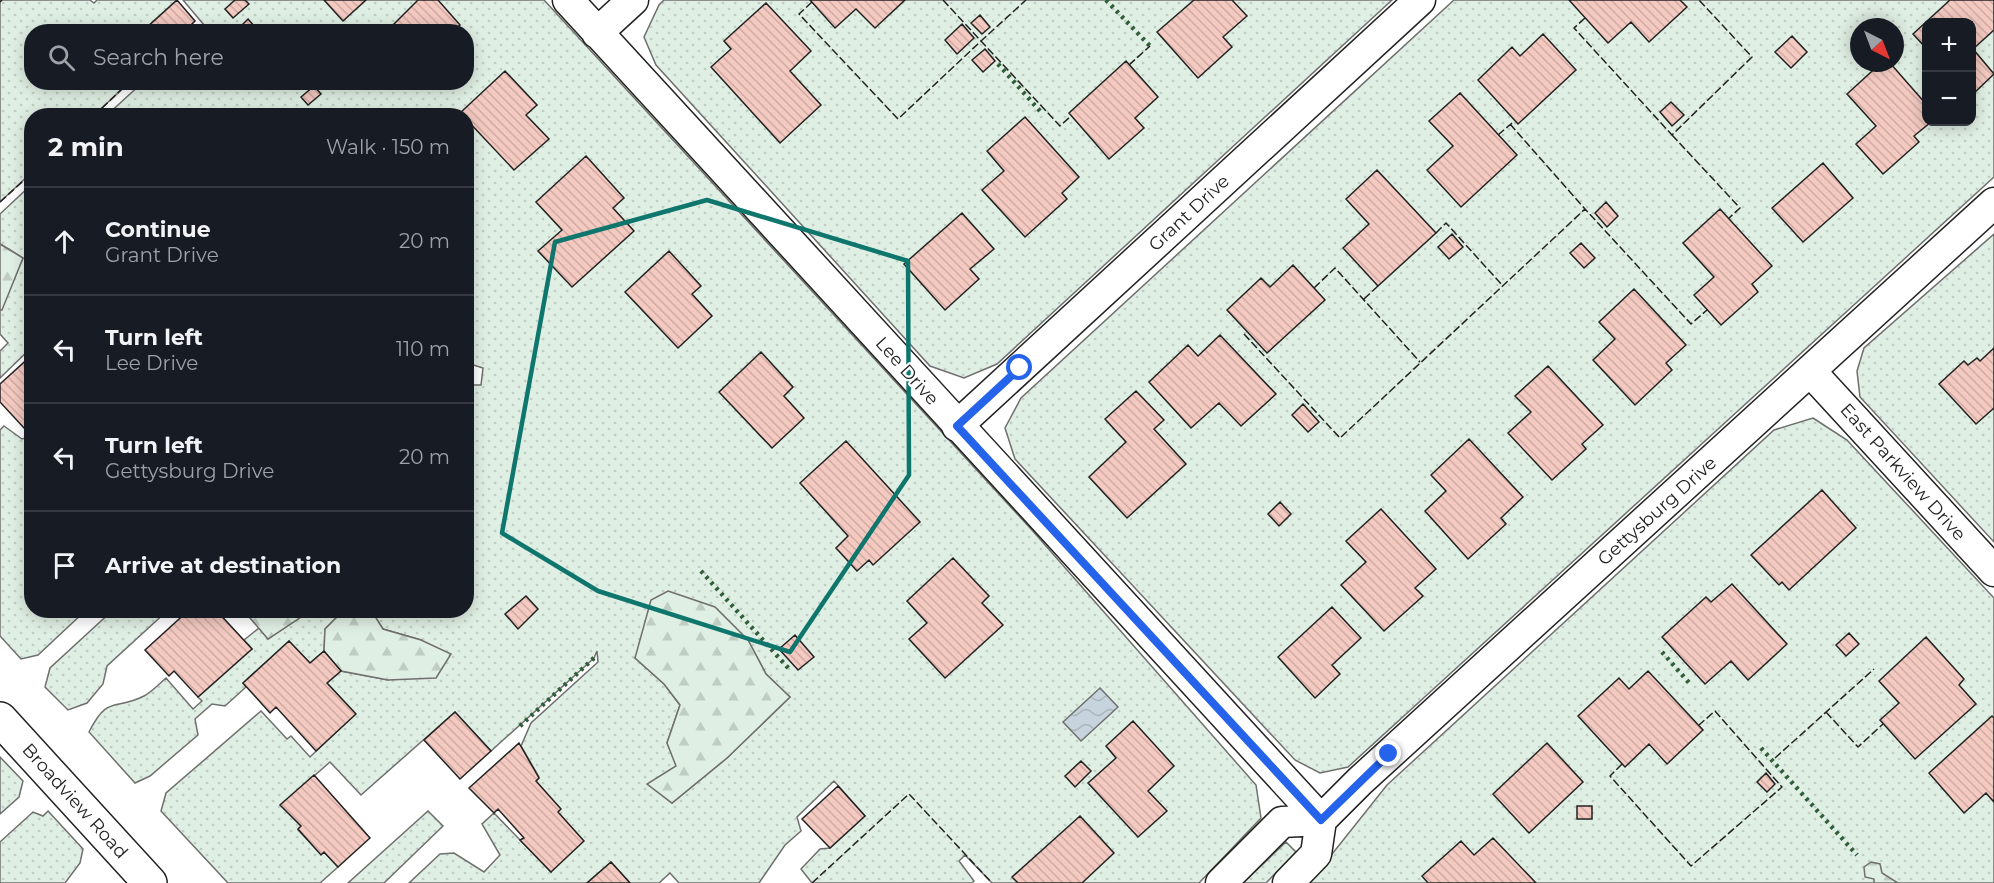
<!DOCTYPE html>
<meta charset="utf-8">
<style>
body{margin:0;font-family:Montserrat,sans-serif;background:#20242c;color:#f1f3f6}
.controls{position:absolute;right:18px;top:18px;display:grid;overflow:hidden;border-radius:12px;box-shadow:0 3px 15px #0003}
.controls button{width:54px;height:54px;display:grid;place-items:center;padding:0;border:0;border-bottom:2px solid #363941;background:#171b24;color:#f1f3f6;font:30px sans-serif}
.compass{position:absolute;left:1850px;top:18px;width:54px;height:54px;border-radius:50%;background:#171b24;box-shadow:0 3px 15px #0003;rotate:138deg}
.stop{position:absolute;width:18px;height:18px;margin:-14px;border:4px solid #2563eb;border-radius:50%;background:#fff}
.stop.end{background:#2563eb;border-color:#fff;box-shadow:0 2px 6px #0008}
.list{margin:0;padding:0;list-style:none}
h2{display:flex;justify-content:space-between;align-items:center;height:78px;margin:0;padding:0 24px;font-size:26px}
h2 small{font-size:20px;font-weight:400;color:#9ea1a6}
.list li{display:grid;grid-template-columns:39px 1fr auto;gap:18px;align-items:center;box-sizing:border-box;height:108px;padding:0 24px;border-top:2px solid #363941}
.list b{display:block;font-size:22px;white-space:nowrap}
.list p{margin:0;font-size:20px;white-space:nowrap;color:#9ea1a6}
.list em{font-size:20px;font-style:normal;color:#9ea1a6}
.icon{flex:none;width:33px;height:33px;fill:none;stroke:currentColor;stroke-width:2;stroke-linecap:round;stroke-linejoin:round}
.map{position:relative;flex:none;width:1994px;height:883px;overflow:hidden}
.search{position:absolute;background:#171b24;box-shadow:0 3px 15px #0003;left:24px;top:24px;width:450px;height:66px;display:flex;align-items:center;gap:15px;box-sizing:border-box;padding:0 21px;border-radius:24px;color:#9ea1a6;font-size:22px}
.panel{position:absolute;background:#171b24;box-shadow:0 3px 15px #0003;left:24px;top:108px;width:450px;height:510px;border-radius:24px}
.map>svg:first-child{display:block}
.grass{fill:url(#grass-dots);stroke:#6f6f6f;stroke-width:1.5;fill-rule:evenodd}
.forest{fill:url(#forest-firs);stroke:#6f6f6f;stroke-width:1.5}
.water{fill:url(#water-waves);stroke:#6f6f6f;stroke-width:1.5}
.building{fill:url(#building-back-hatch);stroke:#222;stroke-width:1.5}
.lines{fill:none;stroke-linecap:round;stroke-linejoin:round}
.minor-casing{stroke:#222;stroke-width:33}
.primary-casing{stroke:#222;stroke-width:36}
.minor{stroke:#fff;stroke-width:30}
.primary{stroke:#fff;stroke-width:33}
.hedge{stroke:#2f5e38;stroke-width:4.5;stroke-dasharray:3 4.5;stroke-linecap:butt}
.fence{stroke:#222;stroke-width:1.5;stroke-dasharray:8 3;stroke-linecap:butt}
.route{stroke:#2563eb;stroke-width:8}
.marked{fill:none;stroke:#0f766e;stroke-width:4.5;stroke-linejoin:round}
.labels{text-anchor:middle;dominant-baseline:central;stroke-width:4.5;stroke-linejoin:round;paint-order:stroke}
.street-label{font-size:18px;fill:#222;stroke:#fff}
</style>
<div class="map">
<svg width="1994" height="883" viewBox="0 0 1994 883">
<defs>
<pattern id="grass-dots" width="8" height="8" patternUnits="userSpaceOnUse" patternTransform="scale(1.5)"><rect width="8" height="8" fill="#e0efe3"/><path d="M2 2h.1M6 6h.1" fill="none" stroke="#c0cdc2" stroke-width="1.8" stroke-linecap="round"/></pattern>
<pattern id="forest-firs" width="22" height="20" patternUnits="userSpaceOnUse" patternTransform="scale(1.5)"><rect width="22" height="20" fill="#e0efe3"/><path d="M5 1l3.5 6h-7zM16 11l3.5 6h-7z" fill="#c0cdc2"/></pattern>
<pattern id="water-waves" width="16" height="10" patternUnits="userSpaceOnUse" patternTransform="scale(1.5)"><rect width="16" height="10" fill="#c7d3dd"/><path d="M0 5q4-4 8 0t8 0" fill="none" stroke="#abb5bd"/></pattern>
<pattern id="building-back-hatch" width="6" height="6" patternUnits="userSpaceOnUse" patternTransform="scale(1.5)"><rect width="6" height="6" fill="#f3c9c0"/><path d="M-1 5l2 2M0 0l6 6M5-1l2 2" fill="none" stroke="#d0aca5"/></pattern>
</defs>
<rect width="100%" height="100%" fill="#fff"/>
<path class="grass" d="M 0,0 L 90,0 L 94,3 L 97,0 L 177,0 L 145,29 L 146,31 L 32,32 L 32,82 L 129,83 L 94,115 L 32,116 L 31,173 L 0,202 Z
M 183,0 L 544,0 L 1031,529 L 1256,785 L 1261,818 L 1199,883 L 992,883 L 965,855 L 959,861 L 974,881 L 972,883 L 812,883 L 801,869 L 820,849 L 830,848 L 865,816 L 834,781 L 797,817 L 801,831 L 785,845 L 759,883 L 679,883 L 670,873 L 659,883 L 630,883 L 611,862 L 587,883 L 409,883 L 440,854 L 454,853 L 484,872 L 500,855 L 482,824 L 494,813 L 551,872 L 558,812 L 536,781 L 539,777 L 521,746 L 531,723 L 598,662 L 597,651 L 594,658 L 491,751 L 455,712 L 361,795 L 330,762 L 281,805 L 301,826 L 298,830 L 321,854 L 324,852 L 338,867 L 320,883 L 228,883 L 161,811 L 166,793 L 261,711 L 287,739 L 291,736 L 310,757 L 355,714 L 327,683 L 341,671 L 388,680 L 421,640 L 383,629 L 371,611 L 466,610 L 467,385 L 481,385 L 483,368 L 467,363 L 466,116 L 106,116 L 142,83 L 466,82 L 466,32 L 197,31 L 204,25 ZM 748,640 L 766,674 L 790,697 L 727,758 L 672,803 L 648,784 L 677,766 L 667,743 L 680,705 L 664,684 L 635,658 Z
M 664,0 L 1392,0 L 997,364 L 964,378 L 930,366 L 656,65 L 644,37 L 659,5 Z
M 1454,0 L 1994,0 L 1994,177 L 1348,767 L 1320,773 L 1295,760 L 1015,459 L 1005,428 L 1021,398 ZM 1926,22 L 1972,22 L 1972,122 L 1926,122 ZM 1859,27 L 1895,27 L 1895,63 L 1859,63 Z
M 31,185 L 31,348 L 0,378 L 0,351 L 8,343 L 0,334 L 0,310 L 23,258 L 0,244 L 0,214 Z
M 1994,234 L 1994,542 L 1860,397 L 1857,371 L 1864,348 Z
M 1813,418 L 1847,440 L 1994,598 L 1994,883 L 1309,883 L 1387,785 L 1774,430 Z
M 4,426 L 22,439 L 31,436 L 32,610 L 85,611 L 38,655 L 21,659 L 0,636 L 0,430 Z
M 113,610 L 167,611 L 107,666 L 103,684 L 87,703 L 68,710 L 45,687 L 50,668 Z
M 310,611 L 343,611 L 325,629 L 324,651 L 310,663 L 289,641 L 243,683 L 246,687 L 225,706 L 212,704 L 195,719 L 198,735 L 150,776 L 135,783 L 89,732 C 108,694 115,711 144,696 C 152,692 159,684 166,678 L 193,709 L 202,701 L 198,697 L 252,649 L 244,640 L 259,628 L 268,639 Z
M 0,757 L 23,781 L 19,797 L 0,814 Z
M 48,811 L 83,849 L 80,863 L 65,883 L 0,883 L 0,842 L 33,812 L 43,816 Z
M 428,811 L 443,826 L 384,883 L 348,883 Z
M 1286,842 L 1296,852 L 1266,883 L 1243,883 Z"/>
<path class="forest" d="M 0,244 L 23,258 L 2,310 L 0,310 Z
M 668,591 L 715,607 L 748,640 L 766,674 L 790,697 L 727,758 L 672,803 L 647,784 L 676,766 L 667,743 L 680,705 L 664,684 L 635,658 L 651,600 Z
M 371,610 L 383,629 L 421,640 L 451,654 L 436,678 L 388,680 L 341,671 L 324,651 L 325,629 L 343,611 Z
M 244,611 L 310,611 L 268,639 Z
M 1871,862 L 1880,864 L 1882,873 L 1898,883 L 1874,883 L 1874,879 L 1865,877 L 1864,867 Z"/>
<path class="water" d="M 1100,688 L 1118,707 L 1081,741 L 1063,722 Z"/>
<path class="building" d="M 177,0 L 195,21 L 184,32 L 146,32 L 144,30 Z
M 235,0 L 245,0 L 249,4 L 233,18 L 225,9 Z
M 324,0 L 366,0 L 343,21 Z
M 418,0 L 438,0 L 460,25 L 453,32 L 386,32 Z
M 810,0 L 905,0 L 875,28 L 856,9 L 835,28 Z
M 1194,0 L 1232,0 L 1247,16 L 1223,37 L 1232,47 L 1198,78 L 1157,32 Z
M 1569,0 L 1680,0 L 1687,7 L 1649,42 L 1631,22 L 1608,43 Z
M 1950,0 L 1994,0 L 1994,30 L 1973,49 L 1994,74 L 1972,95 L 1972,22 L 1926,22 L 1926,48 L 1913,34 Z
M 766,3 L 811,51 L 790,71 L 821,105 L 780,143 L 711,67 L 731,49 L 724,41 Z
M 980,15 L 990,27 L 982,34 L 971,23 Z
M 248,19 L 254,26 L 247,32 L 242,32 L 239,28 Z
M 962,24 L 974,38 L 957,54 L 945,40 Z
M 1543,34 L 1576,70 L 1518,124 L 1478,80 L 1512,47 L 1520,56 Z
M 1792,36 L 1807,52 L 1791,68 L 1775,52 Z
M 985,49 L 995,61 L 983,72 L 972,60 Z
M 1126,61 L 1158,97 L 1135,118 L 1144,128 L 1109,159 L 1069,113 Z
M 1881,63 L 1890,63 L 1926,104 L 1926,122 L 1931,122 L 1914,136 L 1919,142 L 1883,174 L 1856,144 L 1876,126 L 1847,94 Z
M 505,71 L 537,105 L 526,115 L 549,139 L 514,170 L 466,119 L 466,116 L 460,113 Z
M 314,86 L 321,94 L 308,105 L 301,97 Z
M 1460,93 L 1517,155 L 1461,207 L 1427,170 L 1453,146 L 1429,121 Z
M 1671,102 L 1684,115 L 1672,126 L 1660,112 Z
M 1025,117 L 1079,177 L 1062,193 L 1067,199 L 1025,237 L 982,190 L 1004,171 L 987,151 Z
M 586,156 L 624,198 L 613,208 L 634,231 L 572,287 L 538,251 L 562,230 L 536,202 Z
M 1823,163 L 1853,198 L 1803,242 L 1772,208 Z
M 1377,170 L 1436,233 L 1378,286 L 1343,248 L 1369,224 L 1346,199 Z
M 1606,202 L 1618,216 L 1607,227 L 1595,213 Z
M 1720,209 L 1772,266 L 1752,284 L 1758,292 L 1721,325 L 1694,295 L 1714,277 L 1683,243 Z
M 962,213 L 994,249 L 970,269 L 979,279 L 945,310 L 904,264 Z
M 1452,234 L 1463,247 L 1449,259 L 1438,247 Z
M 1581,243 L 1595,258 L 1584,268 L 1570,253 Z
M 669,251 L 701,286 L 692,294 L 712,316 L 678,348 L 625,292 Z
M 1293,265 L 1325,300 L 1267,353 L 1227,310 L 1261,278 L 1270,287 Z
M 1634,289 L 1686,345 L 1666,363 L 1672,370 L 1635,405 L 1593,360 L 1615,339 L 1599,322 Z
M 1220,335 L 1276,394 L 1241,426 L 1219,403 L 1191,428 L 1149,382 L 1188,345 L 1198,356 Z
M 1994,348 L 1994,408 L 1976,424 L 1939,384 L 1964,361 L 1968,365 L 1977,358 L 1980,361 Z
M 761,352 L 793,387 L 784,396 L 804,418 L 772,448 L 719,392 Z
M 32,355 L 32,424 L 25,429 L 0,402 L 0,384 Z
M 1548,366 L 1603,425 L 1582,444 L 1586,449 L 1552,480 L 1508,433 L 1531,412 L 1515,396 Z
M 1136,391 L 1164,420 L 1154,429 L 1186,464 L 1127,518 L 1089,477 L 1126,442 L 1105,419 Z
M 1303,404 L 1319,422 L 1308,432 L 1292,415 Z
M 1469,439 L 1523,497 L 1501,518 L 1506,524 L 1468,559 L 1425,511 L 1446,491 L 1431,475 Z
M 846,441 L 920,522 L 873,565 L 869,560 L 857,571 L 836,548 L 848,536 L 800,483 Z
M 1822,490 L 1856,528 L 1789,590 L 1782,582 L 1779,585 L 1751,555 Z
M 1280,502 L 1291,514 L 1279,526 L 1268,514 Z
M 1381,509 L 1436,569 L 1415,588 L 1423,596 L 1384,631 L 1341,585 L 1366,562 L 1346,541 Z
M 953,558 L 989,596 L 982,603 L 1003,625 L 945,678 L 909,639 L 927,623 L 907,601 Z
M 1732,584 L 1787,644 L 1748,680 L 1731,661 L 1705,684 L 1662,637 L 1706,597 L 1711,602 Z
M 526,596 L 538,609 L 518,629 L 505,614 Z
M 1332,607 L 1361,638 L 1332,665 L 1340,674 L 1315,698 L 1278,657 Z
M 189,610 L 216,610 L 252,649 L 198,697 L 174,671 L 169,676 L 145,650 Z
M 1849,633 L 1859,644 L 1846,656 L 1836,645 Z
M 795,635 L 814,657 L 798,670 L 779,649 Z
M 1926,637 L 1964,679 L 1959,685 L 1976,704 L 1915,759 L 1880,720 L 1899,703 L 1879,681 Z
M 289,641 L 310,663 L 324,651 L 341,671 L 327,683 L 356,714 L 316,751 L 276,707 L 270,713 L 243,683 Z
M 1648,671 L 1703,730 L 1667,764 L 1649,744 L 1625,767 L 1578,716 L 1619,678 L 1629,689 Z
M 455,712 L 491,751 L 460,779 L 424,740 Z
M 1992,716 L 1994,718 L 1994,802 L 1986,793 L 1964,813 L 1929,773 Z
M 1133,721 L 1174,766 L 1148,791 L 1167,811 L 1138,837 L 1088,783 L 1116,758 L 1106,746 Z
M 519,743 L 539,778 L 536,781 L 561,809 L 558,812 L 584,841 L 551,872 L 520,840 L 524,838 L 498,809 L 494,813 L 469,788 Z
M 1547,743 L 1583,782 L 1529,833 L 1493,794 Z
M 1081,761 L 1091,771 L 1075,787 L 1065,776 Z
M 1766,773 L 1775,784 L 1767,792 L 1757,782 Z
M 314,775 L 370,838 L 338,867 L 324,852 L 321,855 L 298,829 L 301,826 L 280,805 Z
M 838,786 L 865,816 L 830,848 L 802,819 Z
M 1577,806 L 1592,806 L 1592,819 L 1577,819 Z
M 1080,816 L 1114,853 L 1082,883 L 1018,883 L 1012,877 Z
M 1493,838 L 1536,883 L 1428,883 L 1422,876 L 1461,841 L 1474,855 Z
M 611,862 L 630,883 L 587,883 Z"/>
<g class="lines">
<defs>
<path id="minor" d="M 568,0 L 1321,820
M 597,33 L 633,0
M 1811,372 L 1994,571
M 957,426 L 1420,0
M 1221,883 L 1282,822 L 1321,820
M 1288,883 L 1316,854 L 1321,820 L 1360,781 L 1994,203"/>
<path id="primary" d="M 0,719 L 150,883"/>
</defs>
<use href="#minor" class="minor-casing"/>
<use href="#primary" class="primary-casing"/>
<use href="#minor" class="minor"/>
<use href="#primary" class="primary"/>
<path class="hedge" d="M 1106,0 L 1150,46
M 998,64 L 1040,111
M 701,571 L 790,670
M 1662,652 L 1691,685
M 520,726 L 594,658
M 1761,748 L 1857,855"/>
<path class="fence" d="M 943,0 L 981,41 L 1026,0
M 0,2 L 2,0
M 812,2 L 799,14 L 898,119 L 981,41 L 1060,126 L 1071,116
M 1585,18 L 1574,28 L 1672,135 L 1752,57 L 1699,0
M 1129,65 L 1150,46
M 94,116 L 129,82
M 1510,124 L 1585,209
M 1498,135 L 1512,123
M 1672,135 L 1740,208 L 1729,218
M 0,202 L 32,173
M 1436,233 L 1446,223 L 1503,286
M 1314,288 L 1335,268 L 1420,362
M 1364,299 L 1378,286
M 1244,334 L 1340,438 L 1585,209 L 1691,324 L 1707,310
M 1826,712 L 1858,747 L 1883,724
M 1775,758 L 1874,669
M 1622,764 L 1610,776 L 1691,866 L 1782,787 L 1715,711 L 1699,725
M 812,883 L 909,794 L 992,883"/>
</g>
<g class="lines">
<path class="route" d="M 1020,368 L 957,426 L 1321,820 L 1389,754"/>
</g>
<path class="marked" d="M 707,200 L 908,261 L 909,475 L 790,652 L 598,591 L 502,533 L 555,242 Z"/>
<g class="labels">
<g class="street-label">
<text transform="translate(1189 213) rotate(-43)">Grant Drive</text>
<text transform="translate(907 371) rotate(48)">Lee Drive</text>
<text transform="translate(1903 472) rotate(48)">East Parkview Drive</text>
<text transform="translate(1657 511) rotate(-42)">Gettysburg Drive</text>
<text transform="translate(75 801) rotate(48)">Broadview Road</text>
</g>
</g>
</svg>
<div class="controls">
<button>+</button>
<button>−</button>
</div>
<svg class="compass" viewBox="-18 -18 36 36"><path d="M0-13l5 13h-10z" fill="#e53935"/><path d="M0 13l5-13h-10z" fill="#9ea1a6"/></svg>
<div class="stop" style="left:1020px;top:368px"></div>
<div class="stop end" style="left:1389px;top:754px"></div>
<div class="search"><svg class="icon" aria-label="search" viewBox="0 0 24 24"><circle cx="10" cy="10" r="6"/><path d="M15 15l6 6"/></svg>Search here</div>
<section class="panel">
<h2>2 min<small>Walk · 150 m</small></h2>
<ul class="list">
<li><svg class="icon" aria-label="ahead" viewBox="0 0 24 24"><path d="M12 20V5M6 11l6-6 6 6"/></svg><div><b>Continue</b><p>Grant Drive</p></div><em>20 m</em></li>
<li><svg class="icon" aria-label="left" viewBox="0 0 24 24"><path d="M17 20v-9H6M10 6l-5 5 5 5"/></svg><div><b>Turn left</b><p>Lee Drive</p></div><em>110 m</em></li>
<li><svg class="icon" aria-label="left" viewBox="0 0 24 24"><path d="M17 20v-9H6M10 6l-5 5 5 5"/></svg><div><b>Turn left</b><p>Gettysburg Drive</p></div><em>20 m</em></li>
<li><svg class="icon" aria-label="arrive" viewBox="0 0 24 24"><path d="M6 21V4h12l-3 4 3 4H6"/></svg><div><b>Arrive at destination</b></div></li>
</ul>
</section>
</div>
